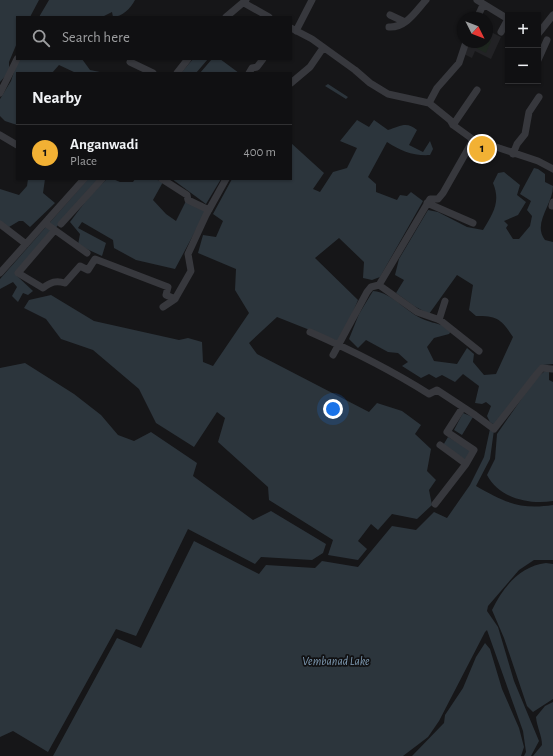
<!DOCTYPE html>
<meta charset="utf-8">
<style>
body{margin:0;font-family:"Alegreya Sans",sans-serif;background:#19191b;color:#f1f3f6}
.controls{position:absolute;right:12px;top:12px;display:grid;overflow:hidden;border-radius:0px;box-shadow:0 1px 3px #0004}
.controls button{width:36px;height:36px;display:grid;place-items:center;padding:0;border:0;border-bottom:1px solid #303032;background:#101012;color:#f1f3f6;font:20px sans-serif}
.compass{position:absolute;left:457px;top:12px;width:36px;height:36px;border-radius:50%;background:#101012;box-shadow:0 1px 3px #0004;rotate:132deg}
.you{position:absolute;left:333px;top:409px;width:14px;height:14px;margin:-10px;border:3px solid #fff;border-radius:50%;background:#1a73e8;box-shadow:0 0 0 6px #1a73e833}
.badge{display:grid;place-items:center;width:26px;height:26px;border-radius:50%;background:#f2b134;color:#111;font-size:13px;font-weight:700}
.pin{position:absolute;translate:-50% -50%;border:2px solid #fff;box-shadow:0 1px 4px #0006}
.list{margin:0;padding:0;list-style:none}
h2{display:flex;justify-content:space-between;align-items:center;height:52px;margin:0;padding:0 16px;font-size:17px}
h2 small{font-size:13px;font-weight:400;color:#9c9d9f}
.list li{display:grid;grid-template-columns:26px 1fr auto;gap:12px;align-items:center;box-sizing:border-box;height:56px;padding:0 16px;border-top:1px solid #303032}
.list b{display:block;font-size:15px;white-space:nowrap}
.list p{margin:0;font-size:13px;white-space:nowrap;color:#9c9d9f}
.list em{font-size:13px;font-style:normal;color:#9c9d9f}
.icon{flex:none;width:22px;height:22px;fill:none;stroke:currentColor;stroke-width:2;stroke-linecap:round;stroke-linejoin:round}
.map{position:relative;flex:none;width:553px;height:756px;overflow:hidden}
.search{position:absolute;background:#101012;box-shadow:0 1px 3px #0004;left:16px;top:16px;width:276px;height:44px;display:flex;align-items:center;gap:10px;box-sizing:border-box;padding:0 14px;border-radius:0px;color:#9c9d9f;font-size:15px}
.panel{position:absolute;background:#101012;box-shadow:0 1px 3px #0004;left:16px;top:72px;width:276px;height:108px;border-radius:0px}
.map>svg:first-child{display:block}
.built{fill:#222225}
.green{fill:#1e261f}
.water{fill:#2c353c}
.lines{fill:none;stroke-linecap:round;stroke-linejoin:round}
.minor{stroke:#37383d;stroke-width:7}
.labels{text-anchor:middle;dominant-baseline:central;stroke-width:3.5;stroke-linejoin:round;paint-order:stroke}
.water-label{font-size:12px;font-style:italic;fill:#7f9bb3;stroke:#111113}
</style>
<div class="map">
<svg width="553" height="756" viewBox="0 0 553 756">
<rect width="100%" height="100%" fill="#161618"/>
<path class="built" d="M 487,30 L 501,37 L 491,59 L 475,51 L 472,58 L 464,54 L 469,42 L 487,42 Z"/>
<path class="green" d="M 487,39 L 491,41 L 486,53 L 476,48 L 479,42 L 487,42 Z"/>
<path class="water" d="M 0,0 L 39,0 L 30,17 L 17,17 L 17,43 L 9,62 L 9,72 L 0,82 Z
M 49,0 L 135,0 C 131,8 122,17 113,17 L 112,12 L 102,17 L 39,17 Z
M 18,59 L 82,59 L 90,70 L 105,73 L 76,73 L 59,65 L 52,73 L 17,73 L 17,125 L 5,121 L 0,116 L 0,99 L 11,81 Z
M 193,59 L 208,59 L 196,73 L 181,73 Z
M 212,59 L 220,59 L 239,73 L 200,73 Z
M 328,84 L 348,97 L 346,99 L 325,86 Z
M 357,120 L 369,127 L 374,120 L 388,130 C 400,126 407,121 417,130 L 409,145 L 423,152 L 430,141 L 433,149 L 430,155 C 413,156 401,151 387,142 L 368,177 L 376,184 L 376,192 L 397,200 L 400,195 L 407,196 L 411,192 L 423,201 L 380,277 L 372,280 L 363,278 L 364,262 L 339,238 L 315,258 L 358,300 L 340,342 L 277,317 L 249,343 L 257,354 L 369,412 L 377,403 L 402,411 L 421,425 L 415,434 L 431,449 L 427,471 L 436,480 L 429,490 L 432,505 L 417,519 L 392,514 L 378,530 L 371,524 L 358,541 L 367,549 L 358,560 L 328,555 L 333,540 L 269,500 L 268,487 L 218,442 L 225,418 L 217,412 L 194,447 L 156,423 L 139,389 L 93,350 L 61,339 L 46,319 L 24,308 L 29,300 L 51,295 L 94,321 L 179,340 L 188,338 L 202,342 L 203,362 L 213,366 L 249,313 L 235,290 L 236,269 L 198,253 L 203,235 L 216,237 L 223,221 L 213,214 L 232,179 L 291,179 L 291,143 L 324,173 L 313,189 L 320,192 L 333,172 L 347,168 L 357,148 L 340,141 Z
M 534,168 L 538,169 L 545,174 L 545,182 L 553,186 C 553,205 532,223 545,240 L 553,242 L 553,364 L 543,365 L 496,426 L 490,422 L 487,416 L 491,406 L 486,402 L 482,404 L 475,403 L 479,386 L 463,374 L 455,382 L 442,375 L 436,378 L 429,374 L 421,378 L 402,366 L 408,362 L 398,353 L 388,352 L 366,340 L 358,348 L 349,339 L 359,314 L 373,291 C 394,293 406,313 425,320 C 435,324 443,324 452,330 L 449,334 L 434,338 L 427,347 L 434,361 L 457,364 L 467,348 L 474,354 L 473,362 L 484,375 L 496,374 L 513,337 C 501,319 498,316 476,316 L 469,310 L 473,285 L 457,275 L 429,314 L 414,306 L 396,293 L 404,280 L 395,275 L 399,259 L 428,210 L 438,212 L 467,227 L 483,230 C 493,213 501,202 493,183 L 498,173 L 504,172 L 520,185 L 517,195 L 526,202 L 518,215 L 504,221 L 508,225 L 506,228 L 513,239 L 519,239 L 530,226 L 532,216 L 527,210 L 531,201 L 520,194 Z
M 28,179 L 45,179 L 43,193 L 55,203 L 30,227 L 23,221 L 19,221 L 9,227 L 0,222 L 0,189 L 19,195 L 27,186 Z
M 88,179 L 100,179 L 51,233 L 16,275 L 33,291 L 28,295 L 23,293 L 18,302 L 12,296 L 17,287 L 13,282 L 0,289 L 0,279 Z
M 107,179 L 113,179 L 120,182 L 133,182 L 135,179 L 155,179 L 163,182 L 153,200 L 166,214 L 176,221 L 186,201 L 206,211 L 175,269 L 136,260 L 114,248 L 113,240 L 82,222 L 78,228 L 106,243 L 102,256 L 78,245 L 80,234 L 70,222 L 91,194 Z
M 172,179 L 221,179 L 206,204 Z
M 25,363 L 74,394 L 101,415 L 118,435 L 134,441 L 151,432 L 197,463 L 193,476 L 253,520 L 271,511 L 326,544 L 323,553 L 312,560 L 261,557 L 255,564 L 188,529 L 136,636 L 116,629 L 48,752 L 13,731 L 0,737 L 0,368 Z
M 545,371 L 549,372 L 549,380 L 553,382 L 553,501 C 529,505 499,498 487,475 L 495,459 L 497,434 L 536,378 Z
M 463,413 L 473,417 L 462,435 L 454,430 Z
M 490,429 L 494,430 L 490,459 L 476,486 C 504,502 520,510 553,505 L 553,560 L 534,560 L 519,570 L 488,606 L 487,611 L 498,627 L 514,681 L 539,741 L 531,756 L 524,756 L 526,752 L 523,731 L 487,630 L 485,632 L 439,721 L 428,737 L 403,756 L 53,756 L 117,638 L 141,648 L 194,541 L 259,574 L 266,565 L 315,568 L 322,561 L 358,567 L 392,526 L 416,530 L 434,512 L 447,518 L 470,485 L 484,457 Z
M 448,437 L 471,450 L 466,460 L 442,447 Z
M 546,563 L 553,564 L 553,699 L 533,712 L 527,706 L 504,638 L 492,610 C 503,587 520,566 546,563 Z
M 485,643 L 490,649 L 502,689 L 519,728 L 524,747 L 521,756 L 412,756 L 444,723 L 445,715 L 463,688 L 476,657 Z
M 553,702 L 553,756 L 533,756 L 542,745 C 542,735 537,728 536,717 L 545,706 Z"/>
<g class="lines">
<path class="minor" d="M 477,0 L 508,19
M 244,3 L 269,17
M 390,15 L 405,22
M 226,17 L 246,0
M 477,18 L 483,5
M 389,27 C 406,28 416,11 426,0
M 291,28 L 312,39 L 355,70 L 370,83 L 388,94 L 429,103 L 450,120 L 453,125 L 471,138 L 472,142 L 443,193 L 438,199 L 430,199 L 379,285 L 371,287 L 367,292 L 333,355
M 296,31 L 312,0
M 501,32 L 508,19
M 538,34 L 553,15
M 538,60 L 547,40
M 130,62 L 153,73
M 177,73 L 188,59
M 249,73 L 252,68 L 257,67 L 263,59
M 291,83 L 310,67 L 323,48
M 0,93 L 17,59
M 429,103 L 437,88 L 459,63 L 466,42
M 453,125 L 477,90
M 0,135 L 17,145
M 472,139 L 538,161 L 553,169
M 513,154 L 517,144 L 525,134 L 529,112 L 539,97
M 162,179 L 187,195 L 188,200 L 209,210
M 427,203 L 473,223
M 552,206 L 553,202
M 45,223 L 87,253
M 0,224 L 26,244
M 61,224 L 102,179
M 54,231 L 18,273 L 43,288 C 51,282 56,280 65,283 L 80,266 L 88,270 L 95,259 L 168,287 L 166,295 L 175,299 L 191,271 L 188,254 L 206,215 L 226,179
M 0,273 L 84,179
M 379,285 L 417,312 L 440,320 L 479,351
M 163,307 L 175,299
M 439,320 L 445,301
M 310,332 C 351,350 391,370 429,394 L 437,390 L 475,415 L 494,429 L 536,375 L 542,368 L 552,369
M 440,445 L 466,464 L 474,450 L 447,432 L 463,407
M 435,504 L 466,464"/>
</g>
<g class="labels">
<g class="water-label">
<text x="336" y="661">Vembanad Lake</text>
</g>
</g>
</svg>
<div class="controls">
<button>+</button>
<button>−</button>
</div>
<svg class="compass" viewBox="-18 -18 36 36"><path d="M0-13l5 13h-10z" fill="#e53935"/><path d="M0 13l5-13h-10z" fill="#9c9d9f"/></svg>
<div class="you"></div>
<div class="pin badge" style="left:482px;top:149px">1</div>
<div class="search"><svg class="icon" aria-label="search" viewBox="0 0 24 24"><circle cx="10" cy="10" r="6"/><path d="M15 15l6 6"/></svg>Search here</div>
<section class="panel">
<h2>Nearby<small></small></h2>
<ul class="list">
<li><span class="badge">1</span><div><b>Anganwadi</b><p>Place</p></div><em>400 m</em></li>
</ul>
</section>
</div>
